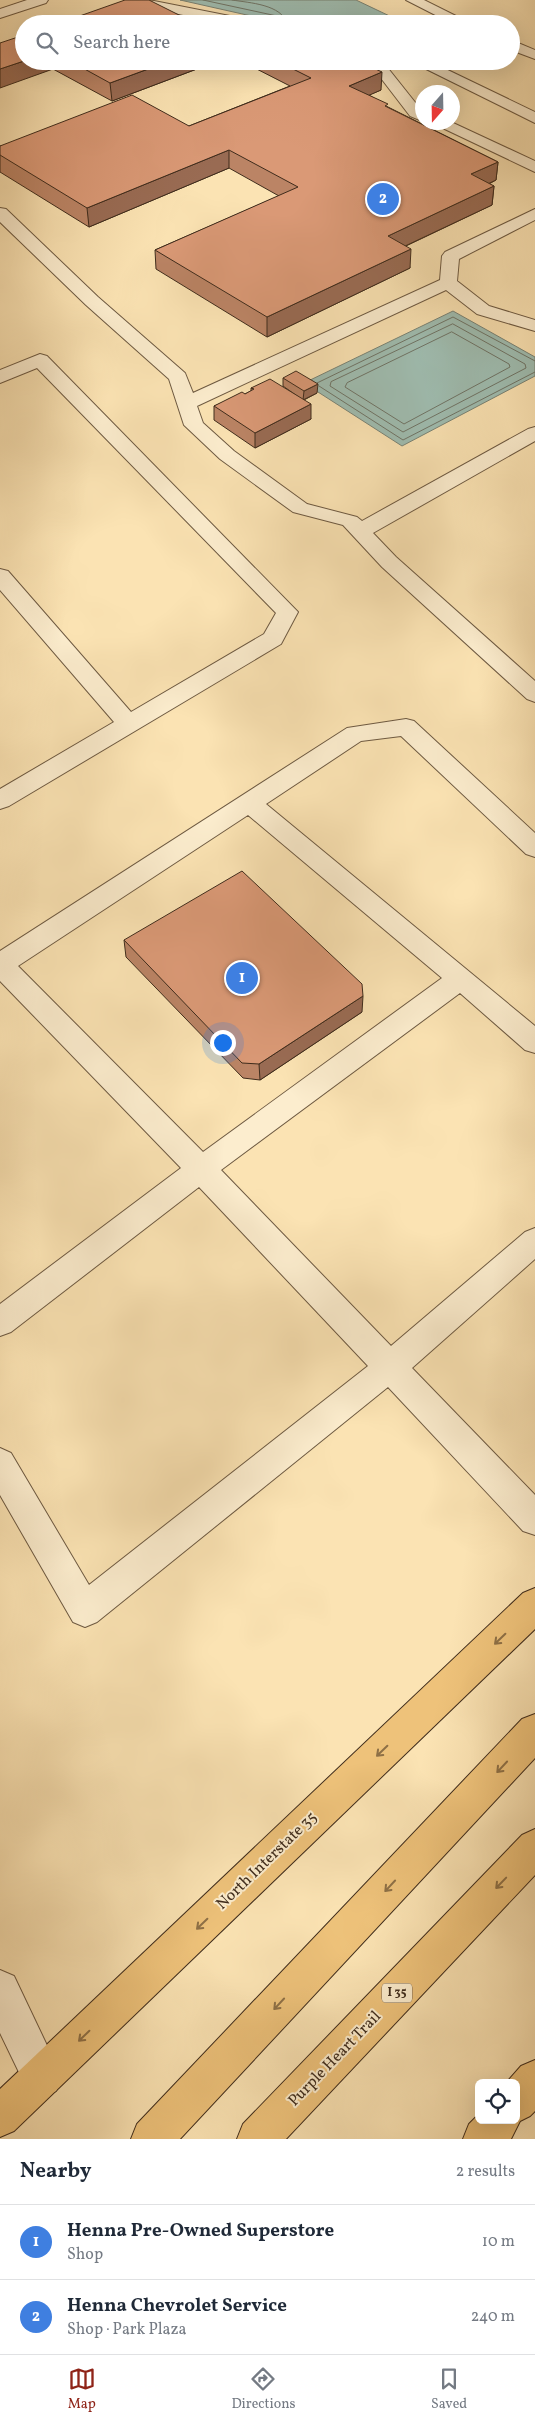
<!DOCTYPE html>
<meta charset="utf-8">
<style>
body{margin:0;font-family:Vollkorn,serif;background:#f6f6f7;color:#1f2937}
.controls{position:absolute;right:15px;bottom:15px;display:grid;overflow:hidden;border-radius:8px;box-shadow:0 5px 20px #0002}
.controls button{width:45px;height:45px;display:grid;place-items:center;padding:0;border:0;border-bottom:1px solid #e0e1e3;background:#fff;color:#1f2937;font:25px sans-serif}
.compass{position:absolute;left:415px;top:85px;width:45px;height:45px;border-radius:50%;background:#fff;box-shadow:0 5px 20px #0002;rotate:200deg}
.you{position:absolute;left:222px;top:1042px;width:18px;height:18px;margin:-12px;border:4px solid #fff;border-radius:50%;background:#1a73e8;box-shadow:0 0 0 8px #1a73e833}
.badge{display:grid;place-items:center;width:32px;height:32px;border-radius:50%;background:#8f2418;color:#fff;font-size:16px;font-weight:700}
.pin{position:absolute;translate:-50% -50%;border:2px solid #fff;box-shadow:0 1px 5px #0006}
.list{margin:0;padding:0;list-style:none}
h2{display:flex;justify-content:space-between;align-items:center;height:65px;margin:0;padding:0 20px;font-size:21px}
h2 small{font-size:16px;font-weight:400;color:#747a83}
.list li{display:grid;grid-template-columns:32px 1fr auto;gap:15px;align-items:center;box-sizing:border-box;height:75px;padding:0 20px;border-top:1px solid #e0e1e3}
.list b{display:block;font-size:19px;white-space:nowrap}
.list p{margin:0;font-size:16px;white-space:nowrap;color:#747a83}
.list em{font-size:16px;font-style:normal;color:#747a83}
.icon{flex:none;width:28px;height:28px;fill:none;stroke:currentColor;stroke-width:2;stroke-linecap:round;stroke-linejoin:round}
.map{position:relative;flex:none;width:535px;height:2139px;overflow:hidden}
.search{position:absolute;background:#fff;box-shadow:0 5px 20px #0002;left:15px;right:15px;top:15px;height:55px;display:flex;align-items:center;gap:12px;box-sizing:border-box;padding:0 18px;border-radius:28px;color:#747a83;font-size:19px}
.sheet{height:215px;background:#fff}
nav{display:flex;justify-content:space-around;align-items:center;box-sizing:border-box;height:70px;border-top:1px solid #e0e1e3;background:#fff;font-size:14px;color:#747a83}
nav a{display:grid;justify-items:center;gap:2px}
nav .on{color:#8f2418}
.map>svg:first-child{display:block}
.water{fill:#9fbdb1;stroke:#798375}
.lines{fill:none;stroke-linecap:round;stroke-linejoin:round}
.shore{stroke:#6f7466;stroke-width:1}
.minor-casing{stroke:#6e5a42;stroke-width:2}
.major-casing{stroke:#3f2c1c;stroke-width:2}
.highway-casing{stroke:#3f2c1c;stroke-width:2}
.minor{fill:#fcedce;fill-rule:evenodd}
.major{fill:#eec27a;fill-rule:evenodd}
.highway{fill:#eec27a;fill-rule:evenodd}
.wall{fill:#bb8465;stroke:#3f2c1c}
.shaded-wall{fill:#996b53;stroke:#3f2c1c}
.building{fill:#da9976;stroke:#3f2c1c}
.oneway{stroke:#8e7046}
.labels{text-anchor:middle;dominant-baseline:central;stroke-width:4;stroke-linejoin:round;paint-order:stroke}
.shield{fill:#fcedce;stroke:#786651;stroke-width:1}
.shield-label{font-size:12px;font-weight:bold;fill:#3f2c1c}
.near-street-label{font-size:16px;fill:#3f2c1c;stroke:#fcedce}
</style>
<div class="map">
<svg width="535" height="2139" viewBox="0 0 535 2139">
<rect width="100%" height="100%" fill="#fbe3b3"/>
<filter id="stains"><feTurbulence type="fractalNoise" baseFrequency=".004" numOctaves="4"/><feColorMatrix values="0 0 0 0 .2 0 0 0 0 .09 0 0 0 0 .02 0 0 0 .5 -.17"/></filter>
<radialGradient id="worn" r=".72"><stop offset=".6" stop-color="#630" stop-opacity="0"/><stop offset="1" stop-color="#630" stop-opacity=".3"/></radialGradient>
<path class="water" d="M 180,0 L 356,0 L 398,20 L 386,24 L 287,24 Z
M 453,311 L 535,357 L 535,376 L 402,446 L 304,383 Z"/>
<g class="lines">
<path class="shore" d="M 203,0 L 277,16 L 282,24
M 232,0 C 250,3 281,4 288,24
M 453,324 L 525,364 L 526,368 L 403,432 L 330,386 L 331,382 Z
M 452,332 L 509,364 L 510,367 L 404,424 L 345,387 L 347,383 Z
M 317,383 L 453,317 L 535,361
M 319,386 L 403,440 L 535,372"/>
<defs>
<path id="minor" d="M 27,0 L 48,0 L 46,3 L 0,18 L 0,9 Z
M 406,0 L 424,0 L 472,24 L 453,24 Z
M 154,1 L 250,20 L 257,24 L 227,24 L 154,9 L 125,12 L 93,24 L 72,24 L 74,21 L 118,5 Z
M 511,40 L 535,50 L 535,59 L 511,50 Z
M 354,61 L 374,61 L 387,67 L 422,111 L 422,121 L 410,116 L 377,73 Z
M 410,61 L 429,61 L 535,112 L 535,123 Z
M 430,122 L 451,122 L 535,161 L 535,172 Z
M 0,208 L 6,209 L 98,297 L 185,373 L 193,393 L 440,280 L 442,256 L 445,252 L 535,209 L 535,220 L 459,259 L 457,281 L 489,306 L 535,320 L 535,331 L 477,314 L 446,290 L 197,406 L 203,423 L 234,451 L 307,504 L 357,517 L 362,521 L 528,429 L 535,427 L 535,441 L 373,533 L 396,557 L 535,681 L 535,702 L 527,699 L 382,567 L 343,525 L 293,512 L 220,459 L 184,425 L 169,379 L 86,305 L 0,222 Z
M 40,354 L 47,356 L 298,612 L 281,644 L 9,806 L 0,809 L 0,789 L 114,722 L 0,590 L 0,569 L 8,571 L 131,712 L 264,634 L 276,613 L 37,368 L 0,383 L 0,370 Z
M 406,719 L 414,721 L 535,833 L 535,857 L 526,854 L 401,736 L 361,741 L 266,804 L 535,1026 L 535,1053 L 525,1050 L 460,993 L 221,1170 L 391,1346 L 525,1232 L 535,1228 L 535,1259 L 412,1368 L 535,1495 L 535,1535 L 523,1531 L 388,1387 L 97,1622 L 85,1627 L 73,1622 L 0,1495 L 0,1448 L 11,1453 L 89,1585 L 368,1366 L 199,1187 L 11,1332 L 0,1336 L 0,1304 L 181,1168 L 0,981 L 0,951 L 347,728 ZM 248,815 L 442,978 L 203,1152 L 18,966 Z
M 0,1970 L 14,1976 L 62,2077 L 56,2091 L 42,2097 L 28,2091 L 0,2033 Z"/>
<path id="major" d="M 535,1588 L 535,1629 L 14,2131 L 0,2137 L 0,2089 L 523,1593 Z"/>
<path id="highway" d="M 535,1714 L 535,1758 L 180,2139 L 131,2139 L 137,2124 L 522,1719 Z
M 535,1829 L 535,1875 L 286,2139 L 237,2139 L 243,2124 L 522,1835 Z
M 535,2060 L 535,2111 L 530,2116 L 520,2121 L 511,2139 L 463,2139 L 469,2124 L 479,2114 L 479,2120 L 516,2120 L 516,2083 L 506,2083 L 521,2066 Z"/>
</defs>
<use href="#minor" class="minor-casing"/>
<use href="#major" class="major-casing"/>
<use href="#highway" class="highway-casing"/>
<use href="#minor" class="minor"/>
<use href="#major" class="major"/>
<use href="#highway" class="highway"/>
</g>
<path class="wall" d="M 24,61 L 218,61 L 112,101 L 53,69 Z
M 241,61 L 358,61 L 381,90 L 369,95 L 388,107 L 498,162 L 496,180 L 489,184 L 494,186 L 492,205 L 406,246 L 410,268 L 267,337 L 156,269 L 155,250 L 279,196 L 229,168 L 89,227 L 0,172 L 0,146 L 189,126 L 290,86 Z
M 283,378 L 317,393 L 304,400 L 311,419 L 255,448 L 214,420 L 214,406 L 245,394 L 251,391 L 251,388 L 300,398 L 283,386 Z
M 124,940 L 362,1012 L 260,1080 L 243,1078 L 126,957 Z"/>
<path class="shaded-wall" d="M 24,61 L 52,61 L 53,69 L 0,88 L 0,69 Z
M 170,61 L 218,61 L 112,101 L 110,83 Z
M 382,72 L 381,90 L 349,104 L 349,86 Z
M 229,150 L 229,168 L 89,227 L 87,208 Z
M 498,162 L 496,180 L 469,193 L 471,174 Z
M 494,186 L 492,205 L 386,255 L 388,236 Z
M 411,249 L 410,268 L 267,337 L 267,317 Z
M 318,384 L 317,393 L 303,400 L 304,391 Z
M 311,404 L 311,419 L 255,448 L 255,433 Z
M 363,996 L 362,1012 L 260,1080 L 259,1064 Z"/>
<path class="building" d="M 125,0 L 149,0 L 197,24 L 57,24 Z
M 275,22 L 280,24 L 270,24 Z
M 24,35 L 24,61 L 0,69 L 0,43 Z
M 70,61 L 170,61 L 110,83 Z
M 277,61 L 358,61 L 382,72 L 349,86 L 388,104 L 385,106 L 498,162 L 471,174 L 494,186 L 388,236 L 411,249 L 267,317 L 155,250 L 298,187 L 229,150 L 87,208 L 0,155 L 0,146 L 132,95 L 189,126 L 311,78 Z
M 296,371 L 318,384 L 304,391 L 283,378 Z
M 270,379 L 311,404 L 255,433 L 214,406 L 242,392 L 245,394 L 254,389 L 251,388 Z
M 242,871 L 362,984 L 363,996 L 259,1064 L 242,1063 L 124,940 Z"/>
<defs><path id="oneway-shaft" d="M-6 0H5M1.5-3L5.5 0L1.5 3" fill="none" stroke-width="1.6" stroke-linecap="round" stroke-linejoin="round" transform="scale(1.25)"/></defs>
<g class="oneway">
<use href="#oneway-shaft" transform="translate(500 1639) rotate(136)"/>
<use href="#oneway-shaft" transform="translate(382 1751) rotate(136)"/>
<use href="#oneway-shaft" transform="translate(502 1767) rotate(133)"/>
<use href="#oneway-shaft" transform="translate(501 1883) rotate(134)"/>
<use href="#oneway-shaft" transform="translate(390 1886) rotate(133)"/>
<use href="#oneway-shaft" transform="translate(202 1924) rotate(136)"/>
<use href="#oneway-shaft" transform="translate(279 2004) rotate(133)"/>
<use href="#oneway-shaft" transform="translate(84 2036) rotate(136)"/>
</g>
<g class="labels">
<rect class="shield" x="382" y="1983.5" width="30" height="19" rx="4"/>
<g class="shield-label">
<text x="397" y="1993">I 35</text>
</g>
<g class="near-street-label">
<text transform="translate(267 1861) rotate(-44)">North Interstate 35</text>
<text transform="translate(335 2059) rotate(-46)">Purple Heart Trail</text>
</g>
</g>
<rect width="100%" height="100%" filter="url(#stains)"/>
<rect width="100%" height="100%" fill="url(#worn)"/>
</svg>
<div class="controls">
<button><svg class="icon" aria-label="locate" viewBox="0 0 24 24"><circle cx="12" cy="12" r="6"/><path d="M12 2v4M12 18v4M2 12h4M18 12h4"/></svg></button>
</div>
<svg class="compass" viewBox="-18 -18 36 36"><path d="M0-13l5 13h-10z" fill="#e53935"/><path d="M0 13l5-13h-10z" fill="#747a83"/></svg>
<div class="you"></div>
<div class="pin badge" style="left:242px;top:978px;background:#3f7fe0">1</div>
<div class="pin badge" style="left:383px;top:199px;background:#3f7fe0">2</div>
<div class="search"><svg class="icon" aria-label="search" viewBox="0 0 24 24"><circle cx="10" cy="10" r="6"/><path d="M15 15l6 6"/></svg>Search here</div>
</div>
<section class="sheet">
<h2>Nearby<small>2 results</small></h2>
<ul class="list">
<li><span class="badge" style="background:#3f7fe0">1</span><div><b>Henna Pre-Owned Superstore</b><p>Shop</p></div><em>10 m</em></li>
<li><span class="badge" style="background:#3f7fe0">2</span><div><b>Henna Chevrolet Service</b><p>Shop · Park Plaza</p></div><em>240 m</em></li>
</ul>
</section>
<nav>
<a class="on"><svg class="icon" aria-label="map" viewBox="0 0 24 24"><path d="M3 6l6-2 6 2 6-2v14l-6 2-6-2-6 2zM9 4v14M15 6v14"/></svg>Map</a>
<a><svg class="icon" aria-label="directions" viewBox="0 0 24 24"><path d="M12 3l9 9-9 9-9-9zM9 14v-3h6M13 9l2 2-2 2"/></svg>Directions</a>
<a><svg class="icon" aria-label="saved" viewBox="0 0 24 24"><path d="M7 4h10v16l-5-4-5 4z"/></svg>Saved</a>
</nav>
